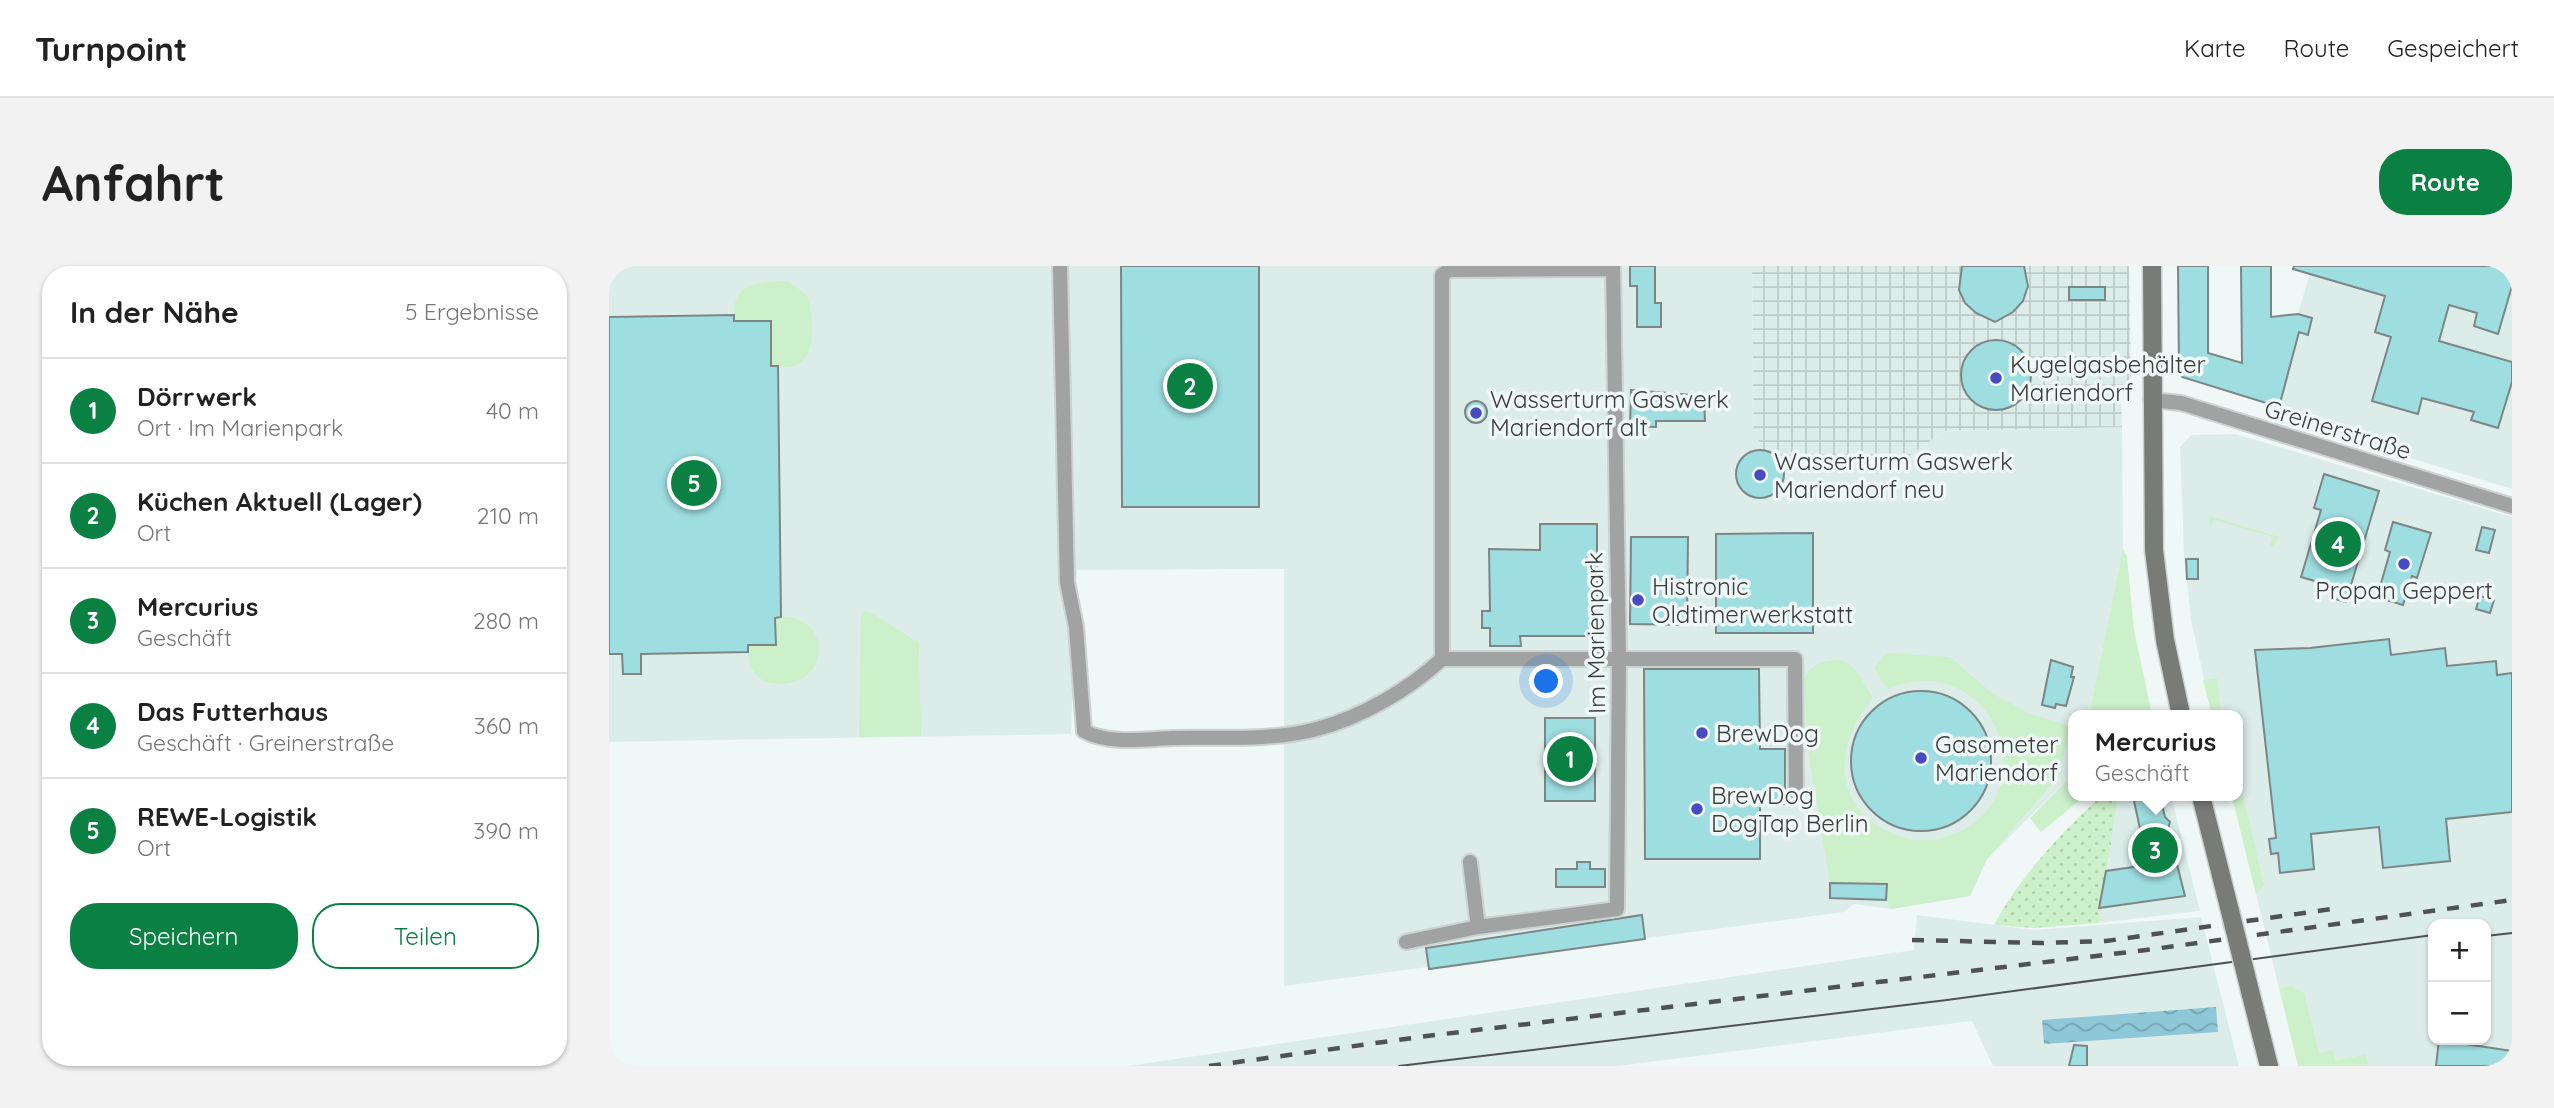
<!DOCTYPE html>
<html lang="de">
<meta charset="utf-8">
<style>
body{margin:0;font-family:Quicksand,sans-serif;background:#f2f2f2;color:#222}
.controls{position:absolute;right:21px;bottom:21px;display:grid;overflow:hidden;border-radius:14px;box-shadow:0 2px 5px #0004}
.controls button{width:63px;height:63px;display:grid;place-items:center;padding:0;border:0;border-bottom:2px solid #e0e0e0;background:#fff;color:#222;font:35px sans-serif}
.you{position:absolute;left:938px;top:416px;width:24px;height:24px;margin:-18px;border:5px solid #fff;border-radius:50%;background:#1a73e8;box-shadow:0 0 0 10px #1a73e833}
.badge{display:grid;place-items:center;width:46px;height:46px;border-radius:50%;background:#0b8043;color:#fff;font-size:23px;font-weight:700}
.pin{position:absolute;translate:-50% -50%;border:4px solid #fff;box-shadow:0 2px 7px #0006}
.popup{position:absolute;left:1459px;top:444px;width:175px;height:91px;box-sizing:border-box;display:grid;place-content:center;border-radius:14px;background:#fff;filter:drop-shadow(0 2px 5px #0005);font-size:23px;white-space:nowrap;color:#767676}
.popup b{font-size:26px;color:#222}
.popup::after{content:'';position:absolute;left:50%;top:100%;margin-left:-14px;border:14px solid transparent;border-top-color:#fff}
.list{margin:0;padding:0;list-style:none}
h2{display:flex;justify-content:space-between;align-items:center;height:91px;margin:0;padding:0 28px;font-size:30px}
h2 small{font-size:23px;font-weight:400;color:#767676}
.list li{display:grid;grid-template-columns:46px 1fr auto;gap:21px;align-items:center;box-sizing:border-box;height:105px;padding:0 28px;border-top:2px solid #e0e0e0}
.list b{display:block;font-size:26px;white-space:nowrap}
.list p{margin:0;font-size:23px;white-space:nowrap;color:#767676}
.list em{font-size:23px;font-style:normal;color:#767676}
.actions{display:flex;gap:14px;padding:21px 28px}
.actions a{flex:1;padding:16px 0;border:2px solid #0b8043;border-radius:28px;text-align:center;font-size:24px;color:#0b8043}
.actions .main{background:#0b8043;color:#fff}
.map{position:relative;flex:none;width:1903px;height:800px;overflow:hidden;border-radius:28px}
header{display:flex;align-items:center;gap:42px;box-sizing:border-box;height:98px;padding:0 35px;background:#fff;border-bottom:2px solid #e0e0e0}
header strong{font-size:33px}
nav{display:flex;gap:38px;margin-inline-start:auto;font-size:24px}
.intro{display:flex;align-items:center;justify-content:space-between;box-sizing:border-box;height:168px;padding:0 42px}
h1{margin:0;font-size:49px}
.button{padding:18px 32px;border-radius:28px;background:#0b8043;color:#fff;font-size:24px;font-weight:700}
main{display:flex;gap:42px;padding:0 42px}
aside{flex:1;background:#fff;border-radius:28px;box-shadow:0 2px 5px #0004}
.map>svg:first-child{display:block}
.built{fill:#dcede9;fill-rule:evenodd}
.industrial{fill:url(#industrial-grid)}
.grass{fill:#ccf0ca}
.garden{fill:url(#garden-dots)}
.water{fill:url(#water-waves)}
.building{fill:#9edde0;stroke:#7d8686;stroke-width:2}
.lines{fill:none;stroke-linecap:round;stroke-linejoin:round}
.street-casing{stroke:#cbd3d1;stroke-width:18}
.secondary-casing{stroke:#cbd3d1;stroke-width:21}
.street{stroke:#a0a3a1;stroke-width:14}
.secondary{stroke:#777c79;stroke-width:18}
.tram{stroke:#4e5352;stroke-width:2}
.rail{stroke:#4e5352;stroke-width:4.5;stroke-dasharray:12 12;stroke-linecap:butt}
.secondary-bridge-casing{stroke:#cbd3d1;stroke-width:21;stroke-linecap:butt}
.secondary-bridge{stroke:#777c79;stroke-width:18}
.poi-dot{fill:#474ac0;stroke:#eff8f6;stroke-width:2.5}
.labels{text-anchor:middle;dominant-baseline:central;stroke-width:7;stroke-linejoin:round;paint-order:stroke}
.poi-label{font-size:24px;fill:#3a3e3d;stroke:#eff8f6;text-anchor:start}
.street-label{font-size:24px;fill:#3a3e3d;stroke:#eff8f6}
</style>
<header>
<strong>Turnpoint</strong>
<nav><a>Karte</a><a>Route</a><a>Gespeichert</a></nav>
</header>
<div class="intro"><h1>Anfahrt</h1><a class="button">Route</a></div>
<main>
<aside>
<h2>In der Nähe<small>5 Ergebnisse</small></h2>
<ul class="list">
<li><span class="badge">1</span><div><b>Dörrwerk</b><p>Ort · Im Marienpark</p></div><em>40 m</em></li>
<li><span class="badge">2</span><div><b>Küchen Aktuell (Lager)</b><p>Ort</p></div><em>210 m</em></li>
<li><span class="badge">3</span><div><b>Mercurius</b><p>Geschäft</p></div><em>280 m</em></li>
<li><span class="badge">4</span><div><b>Das Futterhaus</b><p>Geschäft · Greinerstraße</p></div><em>360 m</em></li>
<li><span class="badge">5</span><div><b>REWE-Logistik</b><p>Ort</p></div><em>390 m</em></li>
</ul>
<div class="actions"><a class="main">Speichern</a><a>Teilen</a></div>
</aside>
<div class="map">
<svg width="1903" height="800" viewBox="0 0 1903 800">
<defs>
<pattern id="industrial-grid" width="8" height="8" patternUnits="userSpaceOnUse" patternTransform="scale(1.75)"><rect width="8" height="8" fill="#dcede9"/><path d="M0 4h8M4 0v8" fill="none" stroke="#beccc9"/></pattern>
<pattern id="garden-dots" width="8" height="8" patternUnits="userSpaceOnUse" patternTransform="scale(1.75)"><rect width="8" height="8" fill="#ccf0ca"/><path d="M2 2h.1M6 6h.1" fill="none" stroke="#b0cfae" stroke-width="1.8" stroke-linecap="round"/></pattern>
<pattern id="water-waves" width="16" height="10" patternUnits="userSpaceOnUse" patternTransform="scale(1.75)"><rect width="16" height="10" fill="#8ec7d8"/><path d="M0 5q4-4 8 0t8 0" fill="none" stroke="#75a3b0"/></pattern>
</defs>
<rect width="100%" height="100%" fill="#eff8f6"/>
<path class="built" d="M 0,0 L 1143,0 L 1145,166 L 1295,194 L 1335,165 L 1513,161 L 1514,282 L 1480,449 L 1464,449 L 1464,508 L 1378,593 L 1361,630 L 1282,643 L 1245,638 L 1235,646 L 675,720 L 675,303 L 468,304 L 462,468 L 0,476 Z
M 1703,0 L 1903,0 L 1903,223 L 1667,151 L 1676,119 L 1628,105 L 1634,88 L 1634,55 L 1689,48 Z
M 1627,168 L 1903,251 L 1903,800 L 1703,800 L 1683,721 L 1670,722 L 1623,530 L 1628,530 L 1628,449 L 1603,449 L 1582,354 L 1575,287 L 1571,181 L 1582,169 ZM 1824,658 L 1877,658 L 1877,774 L 1824,774 Z
M 1509,530 L 1562,530 L 1591,645 L 1490,657 Z
M 1308,649 L 1425,664 L 1592,651 L 1630,800 L 1384,800 L 1363,755 L 1009,800 L 519,800 L 1305,684 Z"/>
<path class="industrial" d="M 1143,0 L 1520,0 L 1522,112 L 1512,121 L 1513,161 L 1335,165 L 1295,194 L 1158,192 L 1145,166 Z"/>
<path class="grass" d="M 179,15 L 198,29 C 204,49 210,91 185,100 C 179,102 169,100 162,100 L 162,55 L 125,55 C 122,15 148,16 179,15 Z
M 1600,250 L 1670,271 L 1664,282 L 1661,279 L 1664,271 L 1605,254 L 1601,263 Z
M 1514,282 L 1518,291 L 1525,364 L 1543,449 L 1480,449 Z
M 252,345 L 263,347 L 310,377 L 312,470 L 250,471 Z
M 166,352 C 173,352 182,350 188,353 C 226,367 213,425 162,417 C 143,413 139,397 139,379 L 166,379 Z
M 1277,387 L 1341,391 L 1383,427 L 1419,447 L 1461,460 L 1450,510 L 1378,593 L 1361,630 L 1282,643 L 1277,634 L 1277,618 L 1221,617 L 1198,480 L 1195,414 C 1199,403 1204,399 1215,396 C 1245,388 1249,410 1264,432 C 1228,474 1220,533 1276,564 C 1296,575 1321,578 1343,569 C 1444,529 1384,379 1278,423 L 1265,402 Z
M 1608,412 L 1612,446 L 1619,446 L 1619,449 L 1603,449 L 1594,414 Z
M 1628,506 L 1655,619 L 1647,628 L 1623,530 L 1628,530 Z
M 1464,508 L 1464,530 L 1476,530 L 1432,566 L 1421,552 Z
M 1683,720 L 1695,727 L 1710,787 L 1723,784 L 1727,795 L 1757,788 L 1760,800 L 1689,800 L 1670,722 Z"/>
<path class="garden" d="M 1492,530 L 1509,530 L 1490,657 L 1425,662 L 1385,659 C 1414,606 1449,571 1492,530 Z"/>
<path class="water" d="M 1607,741 L 1609,766 L 1435,778 L 1433,754 Z"/>
<path class="building" d="M 512,0 L 650,0 L 650,241 L 513,241 Z
M 1021,0 L 1046,0 L 1046,37 L 1052,37 L 1052,61 L 1028,61 L 1028,20 L 1021,20 Z
M 1353,0 L 1415,0 L 1419,20 L 1414,35 L 1404,46 L 1386,56 L 1367,47 L 1356,37 L 1350,24 Z
M 1569,0 L 1599,0 L 1599,87 L 1633,97 L 1632,0 L 1662,0 L 1662,51 L 1689,48 L 1703,52 L 1699,69 L 1690,66 L 1670,141 L 1573,111 L 1570,106 Z
M 1685,0 L 1903,0 L 1903,20 L 1889,68 L 1865,60 L 1868,47 L 1840,39 L 1830,75 L 1903,96 L 1903,116 L 1889,162 L 1862,154 L 1865,146 L 1813,132 L 1809,148 L 1763,135 L 1782,71 L 1766,66 L 1776,30 L 1684,3 Z
M 1460,21 L 1496,21 L 1496,34 L 1460,34 Z
M 125,49 L 125,55 L 162,55 L 162,100 L 169,100 L 172,351 L 166,352 L 167,379 L 139,379 L 139,386 L 32,388 L 32,408 L 14,408 L 13,388 L 0,388 L 0,51 Z
M1352 109a35 35 0 1 1 70 0a35 35 0 1 1-70 0Z
M 1022,124 L 1095,130 L 1096,155 L 1047,155 L 1047,161 L 1021,160 Z
M856 146a11 11 0 1 1 22 0a11 11 0 1 1-22 0Z
M1127 208a24 24 0 1 1 48 0a24 24 0 1 1-48 0Z
M 1715,208 L 1770,225 L 1737,336 L 1723,332 L 1726,321 L 1692,311 L 1712,244 L 1705,242 Z
M 1784,256 L 1822,267 L 1808,312 L 1803,310 L 1794,339 L 1768,331 L 1781,286 L 1776,284 Z
M 931,258 L 988,258 L 988,370 L 911,370 L 912,380 L 881,380 L 881,362 L 873,362 L 873,345 L 881,345 L 880,283 L 931,284 Z
M 1873,261 L 1886,264 L 1880,287 L 1867,284 Z
M 1204,267 L 1204,367 L 1107,367 L 1107,268 Z
M 1022,271 L 1079,271 L 1078,359 L 1021,358 Z
M 1577,293 L 1589,293 L 1589,313 L 1578,313 Z
M 1871,330 L 1885,334 L 1881,347 L 1867,343 Z
M 1780,373 L 1782,389 L 1836,382 L 1838,400 L 1887,395 L 1888,409 L 1903,407 L 1903,546 L 1837,553 L 1841,595 L 1774,602 L 1770,561 L 1702,568 L 1705,603 L 1671,607 L 1669,587 L 1662,588 L 1660,573 L 1667,572 L 1646,384 L 1701,382 Z
M 1442,394 L 1464,401 L 1462,411 L 1465,411 L 1457,440 L 1447,438 L 1446,442 L 1433,439 Z
M 1035,403 L 1150,403 L 1151,483 L 1176,483 L 1176,538 L 1151,538 L 1151,593 L 1036,593 Z
M1242 495a70 70 0 1 1 140 0a70 70 0 1 1-140 0Z
M 936,452 L 986,452 L 986,535 L 936,535 Z
M 1529,530 L 1551,530 L 1556,551 L 1561,556 L 1559,563 L 1576,630 L 1490,642 L 1497,605 L 1532,600 L 1525,569 L 1532,567 L 1525,535 L 1530,533 Z
M 968,596 L 981,596 L 981,603 L 996,603 L 996,621 L 947,621 L 947,603 L 968,603 Z
M 1221,617 L 1278,618 L 1277,634 L 1221,632 Z
M 1033,649 L 1036,673 L 820,703 L 817,682 Z
M 1830,774 L 1903,785 L 1903,800 L 1827,800 Z
M 1465,779 L 1478,780 L 1478,800 L 1460,800 Z"/>
<g class="lines">
<defs>
<path id="street" d="M 451,0 L 458,316 L 467,361 L 475,465 C 500,479 535,473 564,472 C 610,471 663,475 708,463 C 753,451 799,424 833,393 L 1186,393 L 1187,526
M 1542,134 L 1572,137 L 1903,240
M 833,393 L 833,9 L 840,4 L 1004,3
M 861,596 L 869,661
M 797,676 L 869,661 L 1008,643 L 1010,394 L 1004,0"/>
<path id="secondary" d="M 1543,0 L 1545,284 L 1556,374 L 1572,449
M 1592,530 L 1621,645
M 1642,729 L 1660,800"/>
</defs>
<use href="#street" class="street-casing"/>
<use href="#secondary" class="secondary-casing"/>
<use href="#street" class="street"/>
<use href="#secondary" class="secondary"/>
<path class="tram" d="M 1877,670 L 1903,667
M 790,800 L 1338,734 L 1824,669"/>
<path class="rail" d="M 1303,674 L 1433,677 L 1497,675 L 1730,642
M 600,800 L 818,770 L 1537,684 L 1903,634"/>
<defs>
<path id="secondary-bridge" d="M 1621,645 L 1642,729"/>
</defs>
<use href="#secondary-bridge" class="secondary-bridge-casing"/>
<use href="#secondary-bridge" class="secondary-bridge"/>
</g>
<g class="poi-dot">
<circle cx="1387" cy="112" r="7"/>
<circle cx="867" cy="147" r="7"/>
<circle cx="1151" cy="209" r="7"/>
<circle cx="1795" cy="298" r="7"/>
<circle cx="1029" cy="334" r="7"/>
<circle cx="1093" cy="467" r="7"/>
<circle cx="1312" cy="492" r="7"/>
<circle cx="1088" cy="543" r="7"/>
</g>
<g class="labels">
<g class="poi-label">
<text x="1401" y="98">Kugelgasbehälter<tspan x="1401" dy="28">Mariendorf</tspan></text>
<text x="881" y="133">Wasserturm Gaswerk<tspan x="881" dy="28">Mariendorf alt</tspan></text>
<text x="1165" y="195">Wasserturm Gaswerk<tspan x="1165" dy="28">Mariendorf neu</tspan></text>
<text x="1043" y="320">Histronic<tspan x="1043" dy="28">Oldtimerwerkstatt</tspan></text>
<text x="1795" y="324" text-anchor="middle">Propan Geppert</text>
<text x="1107" y="467">BrewDog</text>
<text x="1326" y="478">Gasometer<tspan x="1326" dy="28">Mariendorf</tspan></text>
<text x="1102" y="529">BrewDog<tspan x="1102" dy="28">DogTap Berlin</tspan></text>
</g>
<g class="street-label">
<text transform="translate(1729 163) rotate(17)">Greinerstraße</text>
<text transform="translate(986 367) rotate(-91)">Im Marienpark</text>
</g>
</g>
</svg>
<div class="controls">
<button>+</button>
<button>−</button>
</div>
<div class="you"></div>
<div class="pin badge" style="left:961px;top:493px">1</div>
<div class="pin badge" style="left:581px;top:120px">2</div>
<div class="pin badge" style="left:1546px;top:584px">3</div>
<div class="popup"><b>Mercurius</b>Geschäft</div>
<div class="pin badge" style="left:1729px;top:278px">4</div>
<div class="pin badge" style="left:85px;top:217px">5</div>
</div>
</main>
